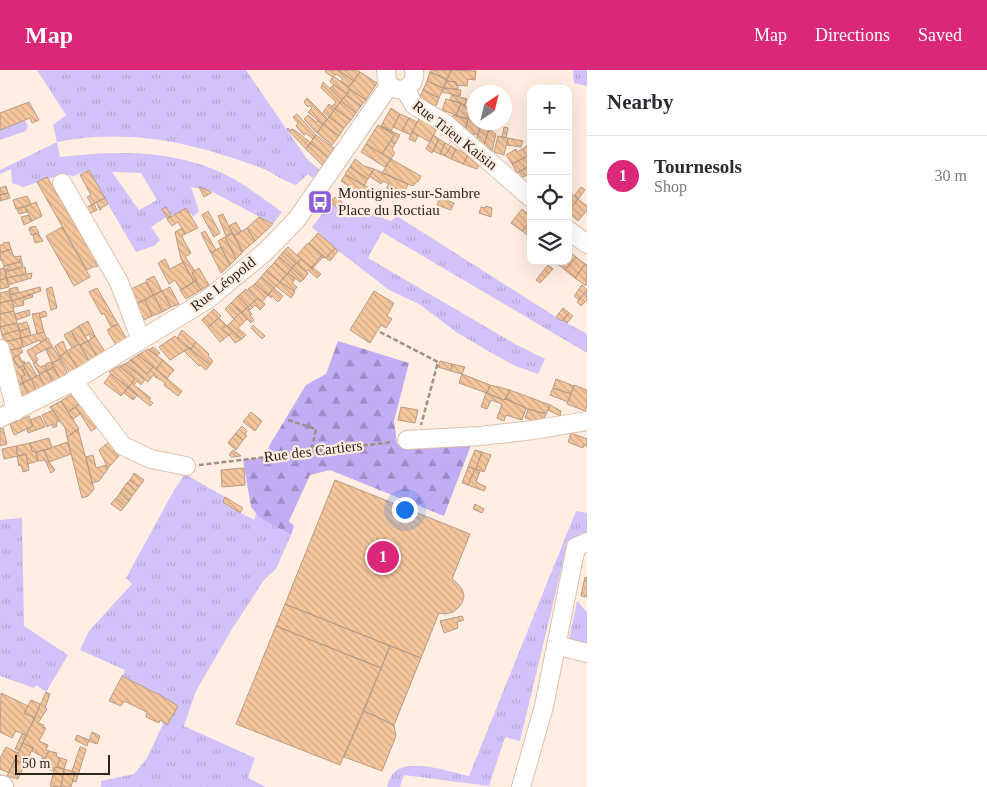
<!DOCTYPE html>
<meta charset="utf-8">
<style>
body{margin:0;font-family:"Times New Roman",serif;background:#f2f2f3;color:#2b2b33}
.controls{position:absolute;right:15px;top:15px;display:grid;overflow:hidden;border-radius:10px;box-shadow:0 5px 20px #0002}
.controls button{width:45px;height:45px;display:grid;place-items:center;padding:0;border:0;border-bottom:1px solid #e1e1e2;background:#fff;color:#2b2b33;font:25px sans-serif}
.compass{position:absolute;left:467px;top:15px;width:45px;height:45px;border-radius:50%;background:#fff;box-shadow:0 5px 20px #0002;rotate:35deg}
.scale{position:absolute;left:15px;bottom:12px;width:95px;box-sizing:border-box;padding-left:5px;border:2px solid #2d241b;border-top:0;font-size:14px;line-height:18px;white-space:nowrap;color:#2d241b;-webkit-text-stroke:4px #ffeee1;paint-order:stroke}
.you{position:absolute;left:404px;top:439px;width:18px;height:18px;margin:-12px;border:4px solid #fff;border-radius:50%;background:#1a73e8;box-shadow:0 0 0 8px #1a73e833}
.badge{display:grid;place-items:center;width:32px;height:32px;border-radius:50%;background:#db2777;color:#fff;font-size:16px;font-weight:700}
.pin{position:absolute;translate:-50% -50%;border:2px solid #fff;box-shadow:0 1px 5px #0006}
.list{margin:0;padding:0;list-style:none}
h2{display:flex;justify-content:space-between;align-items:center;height:65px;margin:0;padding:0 20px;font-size:21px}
h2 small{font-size:16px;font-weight:400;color:#7c7c81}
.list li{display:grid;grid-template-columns:32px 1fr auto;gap:15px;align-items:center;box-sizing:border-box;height:80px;padding:0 20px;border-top:1px solid #e1e1e2}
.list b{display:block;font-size:19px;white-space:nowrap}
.list p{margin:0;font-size:16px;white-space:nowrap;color:#7c7c81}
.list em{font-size:16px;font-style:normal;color:#7c7c81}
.icon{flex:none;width:28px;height:28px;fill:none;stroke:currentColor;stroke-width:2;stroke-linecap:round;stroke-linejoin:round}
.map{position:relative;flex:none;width:587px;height:717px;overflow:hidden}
header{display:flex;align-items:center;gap:30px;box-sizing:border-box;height:70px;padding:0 25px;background:#db2777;color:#fff}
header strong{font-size:24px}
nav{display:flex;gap:28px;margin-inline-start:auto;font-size:18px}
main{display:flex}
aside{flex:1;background:#fff}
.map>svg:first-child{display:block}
.grass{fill:url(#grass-tufts);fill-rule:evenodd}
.forest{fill:url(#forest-firs)}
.building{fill:url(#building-back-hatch);stroke:#b59c87}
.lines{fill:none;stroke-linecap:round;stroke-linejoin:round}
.minor-casing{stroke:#dbc1ab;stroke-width:20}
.major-casing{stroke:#dbc1ab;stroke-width:25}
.path{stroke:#9e9185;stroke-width:2.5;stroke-dasharray:5 2.5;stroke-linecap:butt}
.minor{stroke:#fff;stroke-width:18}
.major{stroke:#fff;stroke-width:22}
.labels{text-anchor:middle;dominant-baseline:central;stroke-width:4.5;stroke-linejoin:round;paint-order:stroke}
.street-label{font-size:15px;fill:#2d241b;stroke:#ffeee1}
.poi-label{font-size:15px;fill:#2d241b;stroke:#ffeee1;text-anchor:start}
</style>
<header>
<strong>Map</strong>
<nav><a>Map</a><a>Directions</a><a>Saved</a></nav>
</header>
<main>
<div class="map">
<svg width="587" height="717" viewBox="0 0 587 717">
<defs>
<pattern id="grass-tufts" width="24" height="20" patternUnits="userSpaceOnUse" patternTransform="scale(1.25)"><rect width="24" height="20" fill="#d2c2f9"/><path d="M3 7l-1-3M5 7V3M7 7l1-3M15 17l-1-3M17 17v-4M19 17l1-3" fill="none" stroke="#b5a7d5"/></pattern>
<pattern id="forest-firs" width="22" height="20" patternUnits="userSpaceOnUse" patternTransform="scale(1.25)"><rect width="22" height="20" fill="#c2acf4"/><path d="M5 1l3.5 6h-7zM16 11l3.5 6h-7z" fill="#9e8cc5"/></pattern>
<pattern id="building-back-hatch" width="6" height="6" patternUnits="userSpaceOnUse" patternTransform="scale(1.25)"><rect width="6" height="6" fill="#f5c59c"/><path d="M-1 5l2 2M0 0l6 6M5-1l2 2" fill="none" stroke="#d2a986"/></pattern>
</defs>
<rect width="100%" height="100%" fill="#ffeee1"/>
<path class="grass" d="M 37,0 L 246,0 L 307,89 L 321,101 L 312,108 L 308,104 L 296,115 C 283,111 272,102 259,97 C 191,72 129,58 57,72 L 60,87 C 119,80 180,79 234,109 C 251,119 266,131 282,142 L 273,154 L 209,120 L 191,117 L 199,141 L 193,147 L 191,143 L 169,145 L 151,157 L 160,170 L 154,176 L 136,182 L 88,100 L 74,106 L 64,104 L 23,117 L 12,113 L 11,99 L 0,104 L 0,100 L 57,72 L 53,55 L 66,45 ZM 112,102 L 141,103 L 157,130 L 139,140 Z
M 573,0 L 587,0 L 587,16 L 574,13 Z
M 25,50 L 28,57 L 26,61 L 0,70 L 0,60 Z
M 334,128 L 353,137 L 391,151 L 397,146 L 556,247 L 587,264 L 587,283 L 382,162 L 368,188 L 515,274 L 545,289 L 538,304 L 513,295 L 483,278 L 456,262 L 419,234 L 389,220 L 335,178 L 312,157 Z
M 185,404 L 225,427 L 223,432 L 228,436 L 254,450 L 256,444 L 291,465 L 276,499 L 264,510 L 232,559 L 196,621 L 184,656 L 255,688 L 248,708 L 266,717 L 101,717 L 101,711 L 134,704 L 147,688 L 164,652 L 167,654 L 178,636 L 157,623 L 157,624 L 122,606 L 125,600 L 80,580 L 89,561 L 132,514 L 126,508 L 173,422 Z
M 576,441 L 587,443 L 587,464 L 575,468 L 565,484 L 520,671 L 505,667 L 489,716 L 404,705 L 400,717 L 387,717 C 388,714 389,709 391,706 C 404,685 450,702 469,706 Z
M 22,448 L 24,556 L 68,585 L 46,622 L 36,615 L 34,618 L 0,606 L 0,450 Z
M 577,531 L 587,542 L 587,573 L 569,569 Z"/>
<path class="forest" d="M 338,271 L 409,293 L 394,351 L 397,374 L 471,375 L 444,446 L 330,400 L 310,405 L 289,451 L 294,456 L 291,465 L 259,447 L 251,437 L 243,390 L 267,387 L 269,376 L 306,315 L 326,304 Z"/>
<path class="building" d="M 326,0 L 338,0 L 354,11 L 349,17 L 341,12 L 343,9 L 336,4 L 333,7 L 325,2 Z
M 338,0 L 357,0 L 360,2 L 354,11 Z
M 431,0 L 451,0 L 447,9 L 430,2 Z
M 451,0 L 476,1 L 475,10 L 468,9 L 467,16 L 456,15 L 456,12 L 447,11 Z
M 360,2 L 377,13 L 366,30 L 348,18 Z
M 430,2 L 447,10 L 443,18 L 427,11 Z
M 333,6 L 349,17 L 348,18 L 350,19 L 347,24 L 330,12 Z
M 427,11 L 443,18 L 439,28 L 423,20 Z
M 447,11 L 456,12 L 456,15 L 458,15 L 458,19 L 444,18 Z
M 323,12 L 342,30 L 335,39 L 332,36 L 336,32 L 321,18 Z
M 334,15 L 347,24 L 342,30 L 330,18 Z
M 444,18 L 461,20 L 460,26 L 442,22 Z
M 350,19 L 366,30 L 361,36 L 346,25 Z
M 423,20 L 439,28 L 436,36 L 419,29 Z
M 346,25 L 361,36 L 356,43 L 341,31 Z
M 452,25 L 467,29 L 465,35 L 450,30 Z
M 307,28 L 328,49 L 323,55 L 308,42 L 312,38 L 310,35 L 308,37 L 304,32 Z
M 446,29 L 461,33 L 456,45 L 442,40 Z
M 341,31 L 356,43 L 351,50 L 335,39 Z
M 29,32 L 39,50 L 32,53 L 30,48 L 0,60 L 0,43 Z
M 329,34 L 335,39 L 329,47 L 323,42 Z
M 461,34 L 469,37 L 468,49 L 456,46 Z
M 469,36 L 474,37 L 474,45 L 467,44 Z
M 391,38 L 400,44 L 391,61 L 381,56 Z
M 335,39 L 351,50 L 344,58 L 329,47 Z
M 297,44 L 316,65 L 313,69 L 306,63 L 304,65 L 296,56 L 298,53 L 293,47 Z
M 400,44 L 409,48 L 402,61 L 393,57 Z
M 469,44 L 474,46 L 474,52 L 481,52 L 478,65 L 465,62 Z
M 308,45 L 316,52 L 318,50 L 323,55 L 317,63 L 304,49 Z
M 421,45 L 439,55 L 430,72 L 412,62 Z
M 453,45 L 468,49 L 465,62 L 451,52 Z
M 329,47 L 344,58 L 339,66 L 323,54 Z
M 409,48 L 417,52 L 411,65 L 402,61 Z
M 482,52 L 489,59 L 484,75 L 476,70 Z
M 323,54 L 339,66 L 332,75 L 317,63 Z
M 378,55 L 394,65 L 382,84 L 366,74 Z
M 381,56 L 400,65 L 395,74 L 391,71 L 394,65 Z
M 504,57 L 508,58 L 506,68 L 502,67 Z
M 288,58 L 290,61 L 292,59 L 296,61 L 311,73 L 306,79 L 287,59 Z
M 489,59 L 496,64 L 492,81 L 484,75 Z
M 412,62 L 418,66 L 415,72 L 409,69 Z
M 316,65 L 334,78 L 328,87 L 310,73 Z
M 433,65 L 439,69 L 432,83 L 426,79 Z
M 498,66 L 508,68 L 504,85 L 494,82 Z
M 508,68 L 523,71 L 521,77 L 507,75 Z
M 439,69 L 445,73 L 440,84 L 433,81 Z
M 391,71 L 395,74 L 392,79 L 395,83 L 391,89 L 382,84 Z
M 310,73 L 328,87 L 322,95 L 306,79 Z
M 445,73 L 451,76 L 445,86 L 440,84 Z
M 366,74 L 391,89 L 385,97 L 361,82 Z
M 451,76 L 456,79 L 451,89 L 445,86 Z
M 527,76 L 531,84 L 512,94 L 506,85 L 516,79 L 517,82 Z
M 456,79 L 468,85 L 463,94 L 451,89 Z
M 531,84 L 531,95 L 517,103 L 512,94 Z
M 468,85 L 480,93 L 477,99 L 463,94 Z
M 355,89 L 364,96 L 374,99 L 368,109 L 350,97 Z
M 391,89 L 421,106 L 418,112 L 417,111 L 413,116 L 382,103 Z
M 531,95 L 531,103 L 523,107 L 519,102 Z
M 350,97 L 368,109 L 364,116 L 345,104 Z
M 374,99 L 408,114 L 403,126 L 386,119 L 389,114 L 383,111 L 381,114 L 369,106 Z
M 89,100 L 105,128 L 92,135 L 87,127 L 91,125 L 80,105 Z
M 345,105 L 368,117 L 362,125 L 341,111 Z
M 47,107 L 99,195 L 96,197 L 95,196 L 87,200 L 37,112 Z
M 6,116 L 8,123 L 0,125 L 0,118 Z
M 199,117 L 210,121 L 211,123 L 204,127 Z
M 581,117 L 585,120 L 578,129 L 574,126 Z
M 568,121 L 578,129 L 568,142 Z
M 8,123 L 10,128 L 0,131 L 0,125 Z
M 27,126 L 31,134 L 16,139 L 13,130 Z
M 335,127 L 342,132 L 337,137 L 330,132 Z
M 440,127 L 454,133 L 451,140 L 437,135 Z
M 105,128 L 108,134 L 101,138 L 102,139 L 100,140 L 96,132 Z
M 578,129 L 587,136 L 587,140 L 578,151 L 568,142 Z
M 36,132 L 42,146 L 32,151 L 25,137 Z
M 94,134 L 97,140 L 88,144 L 85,138 Z
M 486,136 L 492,138 L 491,147 L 479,143 L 481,137 L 485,138 Z
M 25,137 L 27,142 L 19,144 L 17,139 Z
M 166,137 L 171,146 L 167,148 L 162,139 Z
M 186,138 L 198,158 L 185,164 L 178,152 L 172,156 L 167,149 Z
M 522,139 L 531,146 L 531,150 L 522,161 L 511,153 Z
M 208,141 L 220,163 L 214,167 L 202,145 Z
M 223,144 L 232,163 L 226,166 L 218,146 Z
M 29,145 L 32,151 L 24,155 L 21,147 Z
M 259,147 L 273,154 L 255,171 L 247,158 Z
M 531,150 L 531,168 L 522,161 Z
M 236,152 L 241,161 L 234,166 L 229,156 Z
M 35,156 L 39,163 L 31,165 L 29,158 Z
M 62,157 L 90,207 L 74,216 L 46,166 Z
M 182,158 L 185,164 L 182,165 L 183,169 L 191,183 L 185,187 L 195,201 L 192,203 L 197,210 L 194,212 L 181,189 L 175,162 Z
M 247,158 L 255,171 L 242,182 L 234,166 Z
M 205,161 L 216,180 L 211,183 L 201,163 Z
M 38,163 L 43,171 L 35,173 L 33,165 Z
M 233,163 L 243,182 L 236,189 L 225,167 Z
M 318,163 L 335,178 L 326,188 L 309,173 Z
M 225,167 L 236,189 L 230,195 L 218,171 Z
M 9,172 L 11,179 L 0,183 L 0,175 L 3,175 L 3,173 Z
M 308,173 L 322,185 L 311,198 L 297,185 Z
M 221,177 L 230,195 L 221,203 L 211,183 Z
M 288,177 L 301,189 L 297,194 L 283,182 Z
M 335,178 L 338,181 L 330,191 L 326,188 Z
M 11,179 L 14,187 L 21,186 L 21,189 L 19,190 L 20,192 L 4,196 L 2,190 L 1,191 L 0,183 Z
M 568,180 L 576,187 L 565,200 L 555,192 L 568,191 Z
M 283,182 L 296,193 L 292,198 L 279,187 Z
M 322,185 L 325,188 L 323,187 L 312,199 L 311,198 Z
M 279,187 L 292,198 L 287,204 L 274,193 Z
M 576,187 L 585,194 L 575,208 L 565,200 Z
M 21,189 L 23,196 L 8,201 L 8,199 L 5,200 L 4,196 L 20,192 L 19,190 Z
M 165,189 L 170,199 L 183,192 L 194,212 L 181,220 L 175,210 L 169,214 L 158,193 Z
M 301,189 L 321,204 L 317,208 L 308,200 L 306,202 L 297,194 Z
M 274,193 L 287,204 L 280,212 L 266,201 Z
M 296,193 L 308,203 L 304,209 L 292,198 Z
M 585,194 L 587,195 L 586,216 L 575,208 Z
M 548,195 L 553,199 L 540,213 L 536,210 Z
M 25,197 L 26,204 L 6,208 L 5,200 L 8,199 L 8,201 Z
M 4,198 L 7,208 L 0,210 L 0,199 Z
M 199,198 L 209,215 L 201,220 L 195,211 L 197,210 L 192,203 Z
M 292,198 L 304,209 L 300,212 L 288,203 Z
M 266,201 L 280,212 L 274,218 L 261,207 Z
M 32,203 L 31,208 L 8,215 L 6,208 Z
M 288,203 L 295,209 L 292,213 L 297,217 L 294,221 L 280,212 Z
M 154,206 L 162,221 L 153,225 L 146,210 Z
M 261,207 L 274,218 L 268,225 L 255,214 Z
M 7,208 L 9,217 L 0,219 L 0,210 Z
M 195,211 L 201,220 L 186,229 L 180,220 Z
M 146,212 L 153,225 L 136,234 L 129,220 Z
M 280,212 L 295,222 L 291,228 L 276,216 Z
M 255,214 L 268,225 L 262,232 L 248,219 Z
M 582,215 L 587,220 L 579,230 L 574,226 Z
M 17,217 L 19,222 L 10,225 L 9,219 Z
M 40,217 L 41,221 L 12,231 L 10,225 Z
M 52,217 L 57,238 L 51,240 L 46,219 Z
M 170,217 L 179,234 L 171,237 L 162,221 Z
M 97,218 L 118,254 L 111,257 L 104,243 L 102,245 L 89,222 Z
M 274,218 L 283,226 L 278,232 L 272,226 L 271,228 L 268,225 Z
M 246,219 L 257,229 L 248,237 L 238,226 Z
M 587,220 L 587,230 L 581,236 L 577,232 Z
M 9,221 L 12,230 L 0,233 L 0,223 Z
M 162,221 L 171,237 L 162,242 L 154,225 Z
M 374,221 L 394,233 L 387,246 L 392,249 L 386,258 L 381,255 L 370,273 L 350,260 Z
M 32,224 L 33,227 L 23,230 L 24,235 L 14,237 L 12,231 Z
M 154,225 L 162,242 L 152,246 L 145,230 Z
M 238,226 L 248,237 L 241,243 L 231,233 Z
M 257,228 L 265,234 L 260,240 L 255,235 L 250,240 L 248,237 Z
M 12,230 L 14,241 L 0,244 L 0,233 Z
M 145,230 L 152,246 L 144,250 L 136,234 Z
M 231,233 L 241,242 L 234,249 L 225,239 Z
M 248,237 L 250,240 L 248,240 L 252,244 L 250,245 L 254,250 L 251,253 L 241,243 Z
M 563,238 L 569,243 L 562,251 L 556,247 Z
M 214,239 L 221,246 L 208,257 L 202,250 Z
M 29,240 L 30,245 L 17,250 L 15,244 Z
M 14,241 L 17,253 L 0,257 L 0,244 Z
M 45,241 L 47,246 L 40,248 L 39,243 Z
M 241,242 L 247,249 L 238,258 L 246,265 L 242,269 L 227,256 Z
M 39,243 L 44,262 L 37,264 L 32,244 Z
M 569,243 L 573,246 L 567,253 L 563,250 Z
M 219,248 L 226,255 L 222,258 L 229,265 L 220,272 L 208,257 Z
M 88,251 L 95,266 L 91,269 L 89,264 L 85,267 L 79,256 Z
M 27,252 L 29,258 L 20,261 L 18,254 Z
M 17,253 L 19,260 L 2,265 L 0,257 Z
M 118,254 L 126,268 L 116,275 L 107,260 Z
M 226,255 L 233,261 L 229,265 L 222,258 Z
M 253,255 L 265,266 L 262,269 L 251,258 Z
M 79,256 L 88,271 L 80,275 L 71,261 Z
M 29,258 L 31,265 L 21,268 L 20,261 Z
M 19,260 L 21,268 L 4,272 L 2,265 Z
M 182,260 L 196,272 L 191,279 L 177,268 Z
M 71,261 L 78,274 L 72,278 L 64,265 Z
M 233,261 L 242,269 L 235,273 L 229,265 Z
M 44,262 L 47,269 L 40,272 L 40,270 L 23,277 L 21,268 Z
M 95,266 L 105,282 L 97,287 L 88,271 Z
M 175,266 L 180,272 L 189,278 L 170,290 L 159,277 Z
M 21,268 L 23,277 L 6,281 L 4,272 Z
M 48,268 L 52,276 L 35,285 L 38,290 L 34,293 L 27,281 Z
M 63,271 L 67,281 L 60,287 L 55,276 Z
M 88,271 L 97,287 L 89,291 L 80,275 Z
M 196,272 L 209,284 L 208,286 L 213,291 L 210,295 L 191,279 Z
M 79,274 L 89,291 L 77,298 L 67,281 Z
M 53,277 L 60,289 L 52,293 L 46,280 Z
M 153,277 L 160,283 L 157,286 L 149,280 Z
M 20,278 L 23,282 L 13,288 L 19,298 L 24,296 L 25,299 L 22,300 L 25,305 L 21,307 L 23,313 L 14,317 L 7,281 Z
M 189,278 L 210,295 L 206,300 L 200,295 L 199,296 L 184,281 Z
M 148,279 L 163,290 L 156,299 L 138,285 Z
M 67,281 L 77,298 L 70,303 L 60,287 Z
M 19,285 L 22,292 L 24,291 L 25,293 L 19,298 L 13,288 Z
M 138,285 L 153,297 L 147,304 L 130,290 Z
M 60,289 L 68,304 L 60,309 L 52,293 Z
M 131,290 L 147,304 L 153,297 L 182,321 L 178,326 L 164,315 L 165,313 L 161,310 L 155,307 L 154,304 L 148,312 L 125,294 Z
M 163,290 L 174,300 L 167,308 L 156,299 Z
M 440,291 L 452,294 L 451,301 L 438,297 Z
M 29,292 L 37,306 L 31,309 L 23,295 Z
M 36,292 L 40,297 L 45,295 L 47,300 L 39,304 L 33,293 Z
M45.5 296a3.5 3.5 0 1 1 7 0a3.5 3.5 0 1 1-7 0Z
M 125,294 L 145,309 L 141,315 L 137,311 L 134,315 L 151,328 L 149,330 L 153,333 L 150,336 L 128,318 L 135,309 L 120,296 Z
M 452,294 L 465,297 L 462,304 L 451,301 Z
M 119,296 L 135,309 L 128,318 L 109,302 Z
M 53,297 L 60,309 L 53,313 L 47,301 Z
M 25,299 L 31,309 L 23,312 L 21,307 L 25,305 L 22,300 Z
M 47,300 L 53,313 L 46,319 L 39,305 Z
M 111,304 L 128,317 L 121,326 L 104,313 Z
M 462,304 L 490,315 L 487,323 L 459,313 Z
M 39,305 L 46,319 L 38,323 L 31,309 Z
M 31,309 L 38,323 L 30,327 L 23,313 Z
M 556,309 L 574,316 L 571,324 L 553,318 Z
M 23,313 L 30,327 L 21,331 L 14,317 Z
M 490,315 L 510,320 L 506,329 L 503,330 L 487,323 Z
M 574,315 L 587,320 L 587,336 L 585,341 L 567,334 Z
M 128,317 L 137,325 L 133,330 L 124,323 Z
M 553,318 L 571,324 L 568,332 L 550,325 Z
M 510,320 L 550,335 L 546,344 L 528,339 L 505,329 Z
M 76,322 L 82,331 L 68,342 L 61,331 Z
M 486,323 L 503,330 L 505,328 L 526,338 L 522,350 L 506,345 L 504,351 L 497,348 L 502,334 L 491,330 L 487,339 L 481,337 Z
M 61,331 L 79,359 L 67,367 L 65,358 L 50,337 Z
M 82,331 L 99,356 L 91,361 L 76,337 Z
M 550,335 L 561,341 L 560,346 L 548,340 Z
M 76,337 L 80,344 L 73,349 L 68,342 Z
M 401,337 L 418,340 L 415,353 L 398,350 Z
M 528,339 L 546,344 L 542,354 L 525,348 Z
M 53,340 L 60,351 L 56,352 L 57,356 L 53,358 L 52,354 L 47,357 L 42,345 Z
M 251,342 L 262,351 L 255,361 L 243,352 Z
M 29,346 L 33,356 L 14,365 L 10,354 Z
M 40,346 L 45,357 L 28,363 L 27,359 L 33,356 L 30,350 Z
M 242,356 L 247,361 L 245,364 L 247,366 L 243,370 L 235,364 Z
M 3,358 L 7,374 L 0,376 L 0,359 Z
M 78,359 L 94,419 L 88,426 L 82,428 L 67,367 Z
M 571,363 L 587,369 L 587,376 L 584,375 L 583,378 L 568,372 Z
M 235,364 L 243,370 L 236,380 L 228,373 Z
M 49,368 L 52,378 L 36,382 L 32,381 L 30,373 Z
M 110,371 L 117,378 L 113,381 L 119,386 L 108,398 L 99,380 Z
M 68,372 L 71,384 L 49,392 L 44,380 Z
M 30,373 L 32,381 L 36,382 L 38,391 L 28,394 L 26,384 L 18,386 L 16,376 Z
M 16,376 L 18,386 L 4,389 L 2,379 Z
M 44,380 L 49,392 L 55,400 L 51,403 L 45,390 L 38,391 L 36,382 Z
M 233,380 L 241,386 L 232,387 L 229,385 Z
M 475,380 L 482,382 L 476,399 L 468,397 Z
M 482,382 L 491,385 L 484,402 L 476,399 Z
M 26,384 L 29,400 L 23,402 L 21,395 L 19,396 L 17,386 Z
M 93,385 L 96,398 L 106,395 L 108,399 L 99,411 L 92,413 L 86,387 Z
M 468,397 L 475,399 L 468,415 L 462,413 Z
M 244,398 L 245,415 L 222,417 L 221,400 Z
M 475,399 L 480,401 L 476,412 L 486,417 L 484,421 L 468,415 Z
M 134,403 L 144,410 L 139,417 L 130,410 Z
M 130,410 L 139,417 L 136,421 L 127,413 Z
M 335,410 L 470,464 L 452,509 L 458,514 L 462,519 L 464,526 L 462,533 L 458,538 L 453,542 L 446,544 L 439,543 L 421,588 L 285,534 Z
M 127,413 L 136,421 L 132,426 L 123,418 Z
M 123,418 L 132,426 L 129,431 L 120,423 Z
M 120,423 L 129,431 L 125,436 L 116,428 Z
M 225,427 L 243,438 L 240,443 L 223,432 Z
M 116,428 L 125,436 L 121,441 L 111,434 Z
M 475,434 L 484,439 L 482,443 L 473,439 Z
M 585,507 L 587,508 L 587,527 L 581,526 Z
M 285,534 L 390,576 L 381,598 L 276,556 Z
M 462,546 L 464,550 L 457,552 L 458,558 L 444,563 L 440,551 Z
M 276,556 L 381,598 L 340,695 L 236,654 Z
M 390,576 L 421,588 L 394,655 L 364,641 Z
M 122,606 L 157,624 L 157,623 L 178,636 L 167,655 L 160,650 L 159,653 L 146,647 L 147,642 L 124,631 L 121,636 L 109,631 Z
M 46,622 L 50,624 L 45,638 L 47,639 L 38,653 L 44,655 L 43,657 L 46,658 L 39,671 L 48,675 L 46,680 L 49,681 L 45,688 L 32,681 L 33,678 L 23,673 Z
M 1,623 L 28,636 L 24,643 L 35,648 L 26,665 L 16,661 L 12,668 L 0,662 Z
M 31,630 L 40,634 L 35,648 L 24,643 Z
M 364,641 L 394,655 L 396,666 L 382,701 L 344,687 Z
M 92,662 L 100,666 L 97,674 L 89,671 Z
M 22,664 L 26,665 L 19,681 L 15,679 Z
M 77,665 L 89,670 L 87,676 L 75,670 Z
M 23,673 L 33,678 L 25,694 L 15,690 Z
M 6,677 L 18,683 L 9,703 L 0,699 L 0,688 Z
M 80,677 L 86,679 L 76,712 L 73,711 L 75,702 L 72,701 Z
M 49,681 L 57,683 L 56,686 L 60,688 L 57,697 L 55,697 L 54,701 L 40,697 L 42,688 L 45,688 Z
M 60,688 L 67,690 L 64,699 L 57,697 Z
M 15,690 L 25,694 L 18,709 L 7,706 Z
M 55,697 L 64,699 L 61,717 L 50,716 Z
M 64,699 L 75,702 L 71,717 L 61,717 Z"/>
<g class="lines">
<defs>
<path id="minor" d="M 386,0 L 387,12 C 398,27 417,18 414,0
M 405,19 L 414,35 L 446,54 L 531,128
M 62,113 L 119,212 L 141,270
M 568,160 L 587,174
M 0,279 L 16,341
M 75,309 L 80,320 L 123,376 L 151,389 L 186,396
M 0,348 L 70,313 L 208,229 L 265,182 L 297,149 L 389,16
M 407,370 L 480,366 L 533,360 L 587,351
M 556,575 L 587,583
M 521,717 L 544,636 L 576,477 L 587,472"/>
<path id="major" d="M 0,717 L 2,717"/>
</defs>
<use href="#minor" class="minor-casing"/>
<use href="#major" class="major-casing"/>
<path class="path" d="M 380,262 L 438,292 L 421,355
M 288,350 L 316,359 L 311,382
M 199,395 L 393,372"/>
<use href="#minor" class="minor"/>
<use href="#major" class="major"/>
</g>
<defs>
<symbol id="bus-square" viewBox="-11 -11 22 22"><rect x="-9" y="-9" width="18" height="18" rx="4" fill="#8c5ed8" stroke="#ffeee1"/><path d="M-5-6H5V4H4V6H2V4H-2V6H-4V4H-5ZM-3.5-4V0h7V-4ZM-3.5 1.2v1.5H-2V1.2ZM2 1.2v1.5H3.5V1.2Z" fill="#fff"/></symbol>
</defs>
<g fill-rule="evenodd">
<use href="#bus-square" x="306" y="118" width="28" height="28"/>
</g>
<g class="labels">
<g class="street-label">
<text transform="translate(455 65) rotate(38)">Rue Trieu Kaisin</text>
<text transform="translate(223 214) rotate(-38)">Rue Léopold</text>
<text transform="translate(313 381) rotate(-7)">Rue des Cartiers</text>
</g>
<g class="poi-label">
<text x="338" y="123">Montignies-sur-Sambre<tspan x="338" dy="17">Place du Roctiau</tspan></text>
</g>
</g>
</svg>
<div class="controls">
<button>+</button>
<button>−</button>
<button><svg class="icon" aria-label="locate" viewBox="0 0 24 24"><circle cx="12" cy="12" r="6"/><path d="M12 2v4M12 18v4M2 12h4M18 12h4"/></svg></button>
<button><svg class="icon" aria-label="layers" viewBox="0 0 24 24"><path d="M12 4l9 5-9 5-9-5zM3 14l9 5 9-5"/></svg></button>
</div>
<svg class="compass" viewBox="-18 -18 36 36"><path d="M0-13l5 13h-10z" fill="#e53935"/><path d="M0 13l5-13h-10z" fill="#7c7c81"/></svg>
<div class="scale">50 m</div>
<div class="you"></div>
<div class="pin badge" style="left:383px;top:487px">1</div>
</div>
<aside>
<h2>Nearby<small></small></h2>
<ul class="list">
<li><span class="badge">1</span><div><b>Tournesols</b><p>Shop</p></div><em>30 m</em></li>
</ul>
</aside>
</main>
